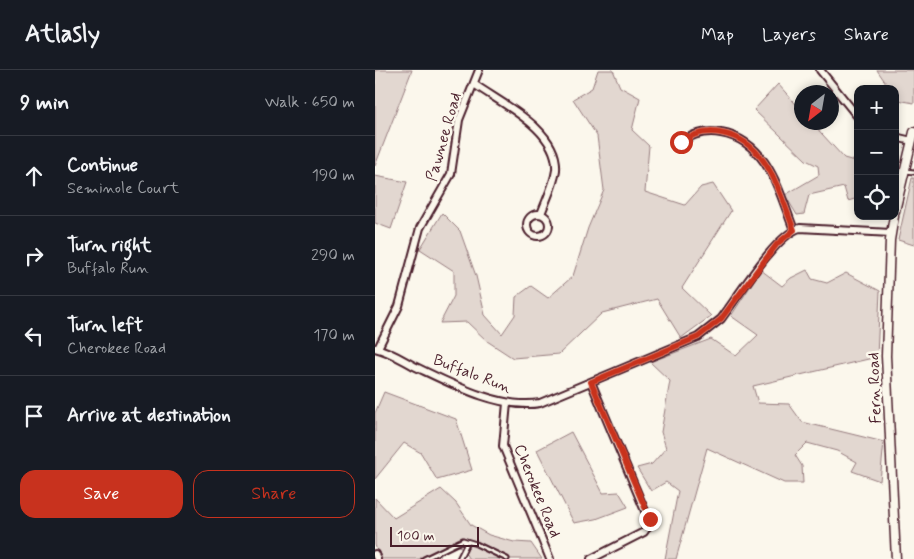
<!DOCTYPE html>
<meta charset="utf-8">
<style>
body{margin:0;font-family:Mynerve,sans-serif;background:#242831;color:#f1f3f6}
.controls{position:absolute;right:15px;top:15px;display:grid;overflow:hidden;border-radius:10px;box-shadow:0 2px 8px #0003}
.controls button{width:45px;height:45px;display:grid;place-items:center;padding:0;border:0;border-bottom:1px solid #363941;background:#171b24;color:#f1f3f6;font:25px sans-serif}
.compass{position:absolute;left:419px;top:15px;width:45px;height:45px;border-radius:50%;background:#171b24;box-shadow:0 2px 8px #0003;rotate:211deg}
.scale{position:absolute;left:15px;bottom:12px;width:89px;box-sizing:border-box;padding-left:5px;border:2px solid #4a1f2b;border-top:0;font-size:14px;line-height:18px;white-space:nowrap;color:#4a1f2b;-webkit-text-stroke:4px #fbf7ec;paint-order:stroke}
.stop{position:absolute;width:15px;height:15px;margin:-11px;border:4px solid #c8321e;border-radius:50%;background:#fff}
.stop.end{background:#c8321e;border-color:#fff;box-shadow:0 1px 5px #0008}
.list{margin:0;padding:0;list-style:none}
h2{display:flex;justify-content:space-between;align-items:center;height:65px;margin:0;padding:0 20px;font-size:21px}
h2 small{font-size:16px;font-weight:400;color:#9ea1a6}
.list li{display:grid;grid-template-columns:32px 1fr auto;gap:15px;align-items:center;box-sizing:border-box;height:80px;padding:0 20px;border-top:1px solid #363941}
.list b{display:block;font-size:19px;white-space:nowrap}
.list p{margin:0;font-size:16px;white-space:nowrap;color:#9ea1a6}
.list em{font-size:16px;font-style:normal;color:#9ea1a6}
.actions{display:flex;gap:10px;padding:15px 20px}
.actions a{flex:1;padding:11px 0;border:1px solid #c8321e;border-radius:15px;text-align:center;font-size:18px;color:#c8321e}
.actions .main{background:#c8321e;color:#fff}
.icon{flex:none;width:28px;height:28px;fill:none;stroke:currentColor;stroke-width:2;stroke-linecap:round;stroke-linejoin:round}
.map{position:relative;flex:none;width:539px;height:489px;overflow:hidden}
header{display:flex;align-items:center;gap:30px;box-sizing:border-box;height:70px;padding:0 25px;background:#171b24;border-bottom:1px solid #363941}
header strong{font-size:24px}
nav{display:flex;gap:28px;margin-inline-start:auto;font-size:18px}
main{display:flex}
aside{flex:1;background:#171b24}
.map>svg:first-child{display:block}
.green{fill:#e2d7d0;stroke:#967b7e}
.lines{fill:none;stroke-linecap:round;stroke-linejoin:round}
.service-casing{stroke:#4a1f2b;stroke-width:7}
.minor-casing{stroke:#4a1f2b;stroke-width:10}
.tertiary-casing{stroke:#4a1f2b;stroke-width:11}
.service{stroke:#fbf7ec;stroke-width:3}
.minor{stroke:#fbf7ec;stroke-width:6}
.tertiary{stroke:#fbf7ec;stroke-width:8}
.route{stroke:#c8321e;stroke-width:6}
.labels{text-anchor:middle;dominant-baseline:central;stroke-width:5;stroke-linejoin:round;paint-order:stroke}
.street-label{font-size:16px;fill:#4a1f2b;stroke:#fbf7ec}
</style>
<header>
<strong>Atlasly</strong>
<nav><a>Map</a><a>Layers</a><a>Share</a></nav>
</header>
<main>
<aside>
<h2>9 min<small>Walk · 650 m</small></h2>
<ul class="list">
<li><svg class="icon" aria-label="ahead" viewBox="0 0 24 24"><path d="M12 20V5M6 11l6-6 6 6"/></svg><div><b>Continue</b><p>Seminole Court</p></div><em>190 m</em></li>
<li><svg class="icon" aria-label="right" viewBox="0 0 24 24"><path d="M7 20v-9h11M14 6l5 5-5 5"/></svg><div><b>Turn right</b><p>Buffalo Run</p></div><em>290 m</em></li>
<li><svg class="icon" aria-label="left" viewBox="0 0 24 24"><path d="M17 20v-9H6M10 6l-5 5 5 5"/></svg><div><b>Turn left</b><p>Cherokee Road</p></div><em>170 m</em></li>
<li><svg class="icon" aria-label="arrive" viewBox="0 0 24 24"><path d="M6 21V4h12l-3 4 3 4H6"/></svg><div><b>Arrive at destination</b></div></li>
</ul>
<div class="actions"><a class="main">Save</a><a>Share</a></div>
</aside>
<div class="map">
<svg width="539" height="489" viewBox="0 0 539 489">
<rect width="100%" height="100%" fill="#fbf7ec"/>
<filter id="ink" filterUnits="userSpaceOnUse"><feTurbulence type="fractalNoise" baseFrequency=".02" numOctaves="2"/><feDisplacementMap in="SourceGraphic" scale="10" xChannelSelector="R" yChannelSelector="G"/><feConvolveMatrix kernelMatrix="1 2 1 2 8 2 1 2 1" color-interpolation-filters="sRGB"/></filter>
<g filter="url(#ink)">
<path class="green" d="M 0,0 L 37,0 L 0,96 Z
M 223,0 L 238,0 L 245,17 L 265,28 L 257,60 L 274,76 L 270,122 L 310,135 L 326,117 L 338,114 L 356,141 L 307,218 L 336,246 L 306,268 L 282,229 L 227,243 L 184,284 L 138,288 L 112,271 L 92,252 L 65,253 L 79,226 L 79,201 L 45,179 L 67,143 L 85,161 L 101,206 L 110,245 L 127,264 L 140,245 L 141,227 L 156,216 L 173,228 L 198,206 L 213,158 L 229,120 L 222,66 L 198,29 L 217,18 Z
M 502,0 L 539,0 L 539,33 L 523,30 L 520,26 L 520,19 L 515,19 Z
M 403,14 L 426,40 L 427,52 L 437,53 L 469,88 L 483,92 L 483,128 L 473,131 L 469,117 L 434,125 L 429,144 L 422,145 L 410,125 L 444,105 L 443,96 L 431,90 L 379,40 Z
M 0,106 L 32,112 L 16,159 L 0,153 Z
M 537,108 L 539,108 L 539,175 L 523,170 Z
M 386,200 L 407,216 L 416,208 L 432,200 L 437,209 L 452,213 L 471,203 L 505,221 L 502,287 L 378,316 L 383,333 L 414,334 L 427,352 L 509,372 L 505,411 L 477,401 L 482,392 L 462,381 L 432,373 L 420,385 L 427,396 L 428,413 L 409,413 L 332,378 L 301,489 L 290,489 L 303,421 L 291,412 L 276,421 L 262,398 L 277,394 L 291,378 L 286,362 L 295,311 L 275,292 L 336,269 L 361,286 L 383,265 L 356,246 Z
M 9,322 L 81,349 L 97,400 L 62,410 L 46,383 L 29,373 L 0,409 L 0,343 Z
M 196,362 L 228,423 L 244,422 L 253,437 L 221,449 L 199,453 L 162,380 Z
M 66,419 L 81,433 L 96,455 L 114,465 L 139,472 L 156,473 L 167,489 L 94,489 L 86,477 L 73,472 L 59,489 L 5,489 L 0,475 L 0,428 L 19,448 Z"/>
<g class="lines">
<defs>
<path id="service" d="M 531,101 L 539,102
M 88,470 L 101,474 L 132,489
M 49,489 L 88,470 L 91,475 L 84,489"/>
<path id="minor" d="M 445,0 L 483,47
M 99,14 C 127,34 184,60 181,100 C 179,115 171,130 166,144
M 520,67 L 537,71
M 306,72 C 319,63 331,60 346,63 C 393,71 404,122 419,160
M152 155a11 11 0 1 1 22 0a11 11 0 1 1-22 0Z
M 0,278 C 14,281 26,289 39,296 C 75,313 125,340 165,333 L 323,267 L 346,249 C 362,228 401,164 425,158 L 516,163
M 3,278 L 24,236 L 45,158 L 76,104 L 84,50 L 104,0
M 132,333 L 128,376 L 175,489
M 0,484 L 2,489
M 216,489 L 269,462 L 275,453 L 216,312"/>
<path id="tertiary" d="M 520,141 L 539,62
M 519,146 L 515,170 L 511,286 L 521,489"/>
</defs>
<use href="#service" class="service-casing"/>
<use href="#minor" class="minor-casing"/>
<use href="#tertiary" class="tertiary-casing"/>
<use href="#service" class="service"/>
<use href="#minor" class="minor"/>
<use href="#tertiary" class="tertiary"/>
</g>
</g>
<g class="lines" filter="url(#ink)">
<path class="route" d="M 275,449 L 216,312 L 323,267 L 346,249 L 402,174 L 419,160 C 404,122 393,71 346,63 C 331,60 319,63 306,72"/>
</g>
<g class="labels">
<g class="street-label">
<text transform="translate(69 67) rotate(-74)">Pawnee Road</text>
<text transform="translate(97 304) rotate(21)">Buffalo Run</text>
<text transform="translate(500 318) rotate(-92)">Fern Road</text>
<text transform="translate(162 421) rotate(68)">Cherokee Road</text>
</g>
</g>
</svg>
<div class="controls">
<button>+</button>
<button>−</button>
<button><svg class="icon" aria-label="locate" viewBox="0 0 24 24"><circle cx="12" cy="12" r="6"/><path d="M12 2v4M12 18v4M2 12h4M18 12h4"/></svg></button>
</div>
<svg class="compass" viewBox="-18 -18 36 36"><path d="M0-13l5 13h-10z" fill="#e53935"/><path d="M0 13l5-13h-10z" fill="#9ea1a6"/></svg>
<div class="scale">100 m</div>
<div class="stop" style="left:306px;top:72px"></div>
<div class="stop end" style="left:275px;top:449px"></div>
</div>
</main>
